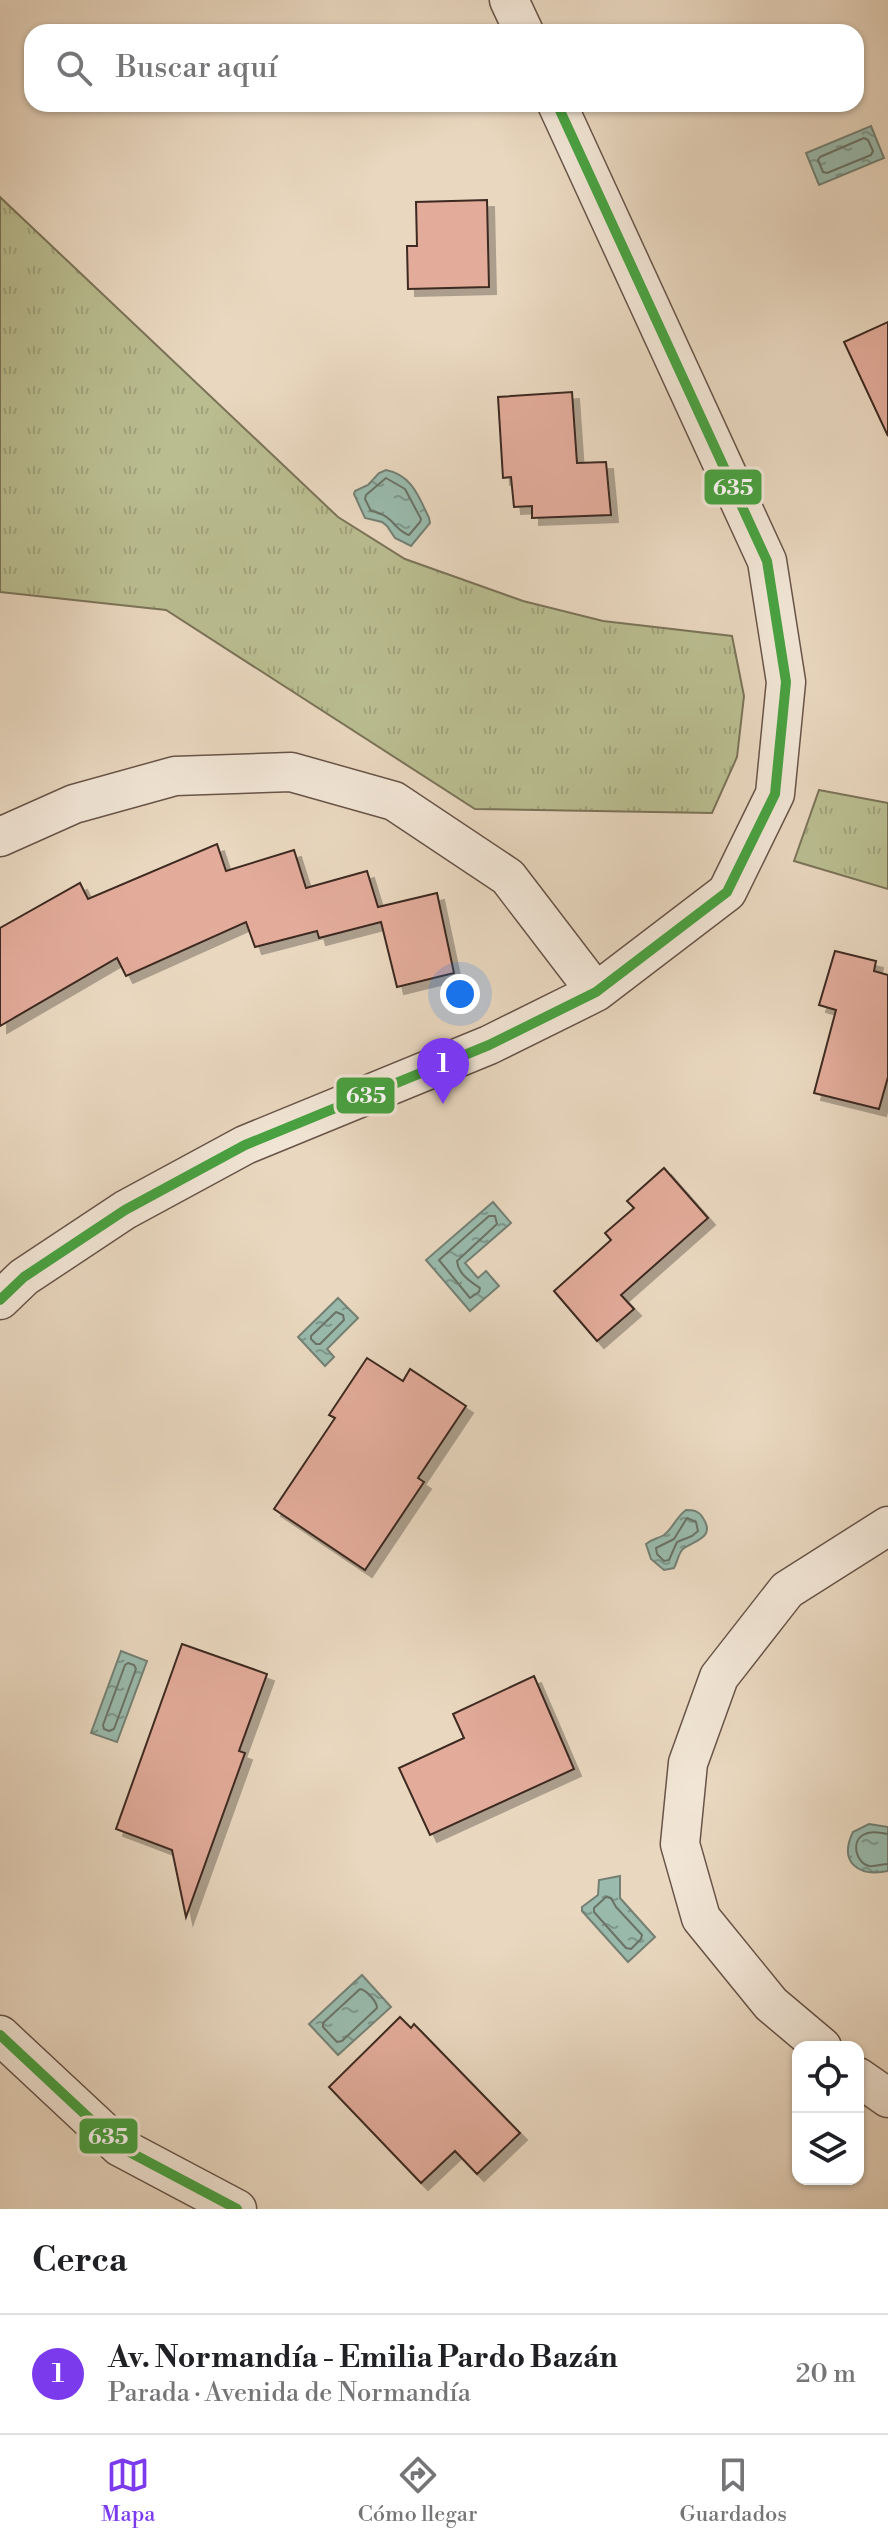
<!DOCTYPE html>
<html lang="es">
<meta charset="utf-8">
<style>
body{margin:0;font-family:"Libre Bodoni",serif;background:#f6f6f6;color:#202124}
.controls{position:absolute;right:24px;bottom:24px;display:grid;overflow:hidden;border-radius:16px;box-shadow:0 2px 6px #0004}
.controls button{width:72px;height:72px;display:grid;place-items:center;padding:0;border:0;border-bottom:2px solid #e0e0e0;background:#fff;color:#202124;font:40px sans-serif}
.you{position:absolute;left:460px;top:994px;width:28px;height:28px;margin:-20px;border:6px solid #fff;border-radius:50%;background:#1a73e8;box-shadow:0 0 0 12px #1a73e833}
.badge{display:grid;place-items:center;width:52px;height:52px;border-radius:50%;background:#7c3aed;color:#fff;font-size:26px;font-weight:700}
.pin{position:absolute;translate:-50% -66px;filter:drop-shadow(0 2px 4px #0008)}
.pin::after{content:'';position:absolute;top:42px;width:28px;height:24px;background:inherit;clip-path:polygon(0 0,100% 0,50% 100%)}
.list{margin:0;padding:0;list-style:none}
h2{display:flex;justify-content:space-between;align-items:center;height:104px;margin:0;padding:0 32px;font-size:34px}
h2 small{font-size:26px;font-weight:400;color:#757577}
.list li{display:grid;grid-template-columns:52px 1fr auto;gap:24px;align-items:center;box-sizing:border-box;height:120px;padding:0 32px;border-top:2px solid #e0e0e0}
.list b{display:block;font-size:30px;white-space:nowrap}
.list p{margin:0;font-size:26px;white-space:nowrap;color:#757577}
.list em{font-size:26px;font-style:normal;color:#757577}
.icon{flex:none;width:44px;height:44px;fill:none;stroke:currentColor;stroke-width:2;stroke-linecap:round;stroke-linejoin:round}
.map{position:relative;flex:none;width:888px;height:2209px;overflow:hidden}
.search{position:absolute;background:#fff;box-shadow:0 2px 6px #0004;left:24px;right:24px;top:24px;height:88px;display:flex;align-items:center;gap:20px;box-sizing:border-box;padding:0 28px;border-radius:24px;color:#757577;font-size:30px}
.sheet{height:224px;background:#fff}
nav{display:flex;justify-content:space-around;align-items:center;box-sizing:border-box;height:112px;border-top:2px solid #e0e0e0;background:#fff;font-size:22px;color:#757577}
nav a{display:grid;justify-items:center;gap:4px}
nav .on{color:#7c3aed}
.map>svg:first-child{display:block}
.park{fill:url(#park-tufts);stroke:#7b7358;stroke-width:2}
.water{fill:url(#water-ripples);stroke:#748074;stroke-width:2}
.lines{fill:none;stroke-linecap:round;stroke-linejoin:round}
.shore{stroke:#6b7266;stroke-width:2}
.building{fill:#e2ab9a;stroke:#3d2920;stroke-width:2;filter:url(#shadow)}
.minor-casing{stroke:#685448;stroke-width:41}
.minor{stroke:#f1e5d5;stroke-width:38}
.bus-1-casing{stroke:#f1e5d5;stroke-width:16}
.bus-1{stroke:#48a241;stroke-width:10}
.line-badge{stroke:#f1e5d5;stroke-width:3}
.badge-label{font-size:22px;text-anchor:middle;font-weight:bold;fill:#fff}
</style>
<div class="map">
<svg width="888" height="2209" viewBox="0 0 888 2209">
<defs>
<pattern id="park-tufts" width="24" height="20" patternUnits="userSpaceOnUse" patternTransform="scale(2)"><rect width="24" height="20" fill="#b9bd90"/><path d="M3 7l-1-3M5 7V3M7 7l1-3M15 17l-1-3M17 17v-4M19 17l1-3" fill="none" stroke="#a0a27c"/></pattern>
<pattern id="water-ripples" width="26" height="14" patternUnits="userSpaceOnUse" patternTransform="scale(2)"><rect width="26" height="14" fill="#99baac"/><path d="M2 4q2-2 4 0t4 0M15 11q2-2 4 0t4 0" fill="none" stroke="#7e978c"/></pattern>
<filter id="shadow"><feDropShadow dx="7" dy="7" stdDeviation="0" flood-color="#0004"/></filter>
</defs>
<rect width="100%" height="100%" fill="#e9d7bf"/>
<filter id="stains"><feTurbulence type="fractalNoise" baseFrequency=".0025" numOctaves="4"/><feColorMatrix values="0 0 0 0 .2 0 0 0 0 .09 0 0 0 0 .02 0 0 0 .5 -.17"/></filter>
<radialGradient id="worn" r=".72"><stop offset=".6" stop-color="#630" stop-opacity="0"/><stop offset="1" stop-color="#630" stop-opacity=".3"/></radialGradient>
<path class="park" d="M 0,197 L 338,517 L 405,559 L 523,601 L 603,621 L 732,636 L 744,696 L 737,757 L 712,813 L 475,809 L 166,610 L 0,592 Z
M 819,790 L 888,803 L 888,889 L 794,861 Z"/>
<path class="water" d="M 871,126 L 884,158 L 819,185 L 806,153 Z
M 386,470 C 412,475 419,497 429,518 L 430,523 L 411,546 L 395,538 L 387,526 L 382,522 L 365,518 L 354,494 L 355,491 L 368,485 L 379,473 Z
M 493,1202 L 511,1223 L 465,1263 L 478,1278 L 486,1271 L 499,1286 L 470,1311 L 426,1260 Z
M 338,1298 L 358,1318 L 327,1349 L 334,1357 L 325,1366 L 298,1337 Z
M 686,1510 C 694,1510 699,1511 703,1518 C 717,1539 691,1541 682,1550 C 678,1555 677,1563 674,1568 L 664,1570 L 651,1559 L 646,1544 C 652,1539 657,1539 664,1535 C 673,1528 677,1516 686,1510 Z
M 121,1651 L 147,1661 L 117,1742 L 91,1733 Z
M 869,1824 L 888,1827 L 888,1871 C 859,1877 838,1863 853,1832 Z
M 620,1876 L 620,1898 L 655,1937 L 628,1962 L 582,1911 L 582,1907 L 598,1895 L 599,1880 Z
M 362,1975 L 391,2007 L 338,2055 L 309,2024 Z"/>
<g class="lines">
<path class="shore" d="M 864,138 L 868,140 L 873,151 L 871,155 L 827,173 L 823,172 L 818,160 L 820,157 Z
M 386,478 L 405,489 L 421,519 L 420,522 L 409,535 C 393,530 396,516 371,511 L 365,499 L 366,495 Z
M 489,1216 L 495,1216 L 497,1224 L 457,1261 C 458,1274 471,1282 480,1288 L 479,1292 L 470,1298 L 439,1260 Z
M 336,1312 L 343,1315 L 344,1320 L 320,1344 L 316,1344 L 311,1339 L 311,1336 Z
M 687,1518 L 696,1522 L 698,1531 L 692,1536 L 677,1542 L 669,1560 L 664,1561 L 657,1554 L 656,1548 L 674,1539 Z
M 128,1663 L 134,1665 L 136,1669 L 114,1729 L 109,1731 L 104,1729 L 103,1725 L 125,1665 Z
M 888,1834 C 880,1833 871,1830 863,1835 C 851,1842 856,1863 869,1866 C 875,1867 882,1864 888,1864
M 606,1897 L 611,1898 L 616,1907 L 642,1935 L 641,1939 L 631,1949 L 626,1948 L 594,1912 L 594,1908 Z
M 360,1989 C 366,1990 377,2001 377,2008 L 342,2041 L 337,2042 L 323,2027 L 323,2023 Z"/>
</g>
<path class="building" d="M 487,200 L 489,287 L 408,289 L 407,246 L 417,246 L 416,202 Z
M 888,322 L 888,436 L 844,342 Z
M 572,392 L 577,463 L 606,462 L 611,515 L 532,518 L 532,506 L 514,507 L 511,477 L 503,478 L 498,397 Z
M 217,844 L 226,871 L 294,850 L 306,888 L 367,871 L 378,907 L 437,893 L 454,973 L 397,987 L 381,922 L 319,938 L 317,931 L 255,947 L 246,922 L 126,976 L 117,958 L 0,1026 L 0,928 L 80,883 L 88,899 Z
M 835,951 L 876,961 L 874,971 L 888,975 L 888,1077 L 879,1109 L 814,1093 L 836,1010 L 819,1005 Z
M 664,1168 L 708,1218 L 621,1295 L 634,1309 L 597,1341 L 554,1291 L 611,1240 L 605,1233 L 634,1208 L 627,1201 Z
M 367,1358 L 403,1381 L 410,1369 L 466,1406 L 418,1478 L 424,1482 L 365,1570 L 274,1509 L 335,1418 L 329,1415 Z
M 182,1644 L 267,1674 L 239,1751 L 245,1753 L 186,1917 L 172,1850 L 116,1829 Z
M 534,1676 L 574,1769 L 430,1835 L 399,1768 L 464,1738 L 453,1714 Z
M 400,2017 L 411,2028 L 414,2024 L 520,2133 L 477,2174 L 455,2151 L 421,2183 L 329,2087 Z"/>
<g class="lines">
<defs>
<path id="minor" d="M 509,0 L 524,32
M 0,837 L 74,804 L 175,776 L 291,772 L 394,801 L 508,877 L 596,992
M 0,1300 L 24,1277 L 125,1210 L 245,1145 L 489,1045 L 596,992 L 727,892 L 775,794 L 786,682 L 767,561 L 557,104
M 0,2035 L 120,2147 L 237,2209
M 822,2047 L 771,2004 L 701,1918 L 680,1844 L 688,1763 L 719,1677 L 787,1590 L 888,1526
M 858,2077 L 888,2098"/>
</defs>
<use href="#minor" class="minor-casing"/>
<use href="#minor" class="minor"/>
<defs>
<path id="bus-1" d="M 0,1300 L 24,1277 L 125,1210 L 245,1145 L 489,1045 L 596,992 L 727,892 L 775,794 L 786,682 L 767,561 L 557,104
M 0,2035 L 120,2147 L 237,2209"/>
</defs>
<use href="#bus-1" class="bus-1-casing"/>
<use href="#bus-1" class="bus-1"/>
</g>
<g class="line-badge">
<rect x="703" y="468" width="60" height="38" rx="8" fill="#48a241"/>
<rect x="335" y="1076" width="61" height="39" rx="8" fill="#48a241"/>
<rect x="78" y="2117" width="61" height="38" rx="8" fill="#48a241"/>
</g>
<g class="badge-label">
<text x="733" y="495">635</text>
<text x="366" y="1103">635</text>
<text x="108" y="2144">635</text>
</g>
<rect width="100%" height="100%" filter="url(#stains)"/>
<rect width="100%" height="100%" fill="url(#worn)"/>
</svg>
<div class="controls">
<button><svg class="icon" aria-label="locate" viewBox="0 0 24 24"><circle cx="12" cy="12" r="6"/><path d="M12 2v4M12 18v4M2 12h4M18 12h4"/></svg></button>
<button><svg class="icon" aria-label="layers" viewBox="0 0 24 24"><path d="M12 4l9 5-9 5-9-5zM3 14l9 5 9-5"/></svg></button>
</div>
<div class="you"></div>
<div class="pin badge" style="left:443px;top:1104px">1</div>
<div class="search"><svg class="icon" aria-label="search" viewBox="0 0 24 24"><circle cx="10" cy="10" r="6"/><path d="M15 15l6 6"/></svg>Buscar aquí</div>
</div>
<section class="sheet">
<h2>Cerca<small></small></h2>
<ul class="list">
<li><span class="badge">1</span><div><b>Av. Normandía - Emilia Pardo Bazán</b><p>Parada · Avenida de Normandía</p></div><em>20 m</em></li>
</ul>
</section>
<nav>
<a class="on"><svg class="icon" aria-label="map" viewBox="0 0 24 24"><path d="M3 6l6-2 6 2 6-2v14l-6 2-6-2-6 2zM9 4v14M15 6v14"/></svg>Mapa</a>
<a><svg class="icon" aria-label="directions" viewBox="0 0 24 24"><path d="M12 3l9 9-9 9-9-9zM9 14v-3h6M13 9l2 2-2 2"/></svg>Cómo llegar</a>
<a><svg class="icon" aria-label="saved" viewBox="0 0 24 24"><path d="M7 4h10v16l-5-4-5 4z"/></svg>Guardados</a>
</nav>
